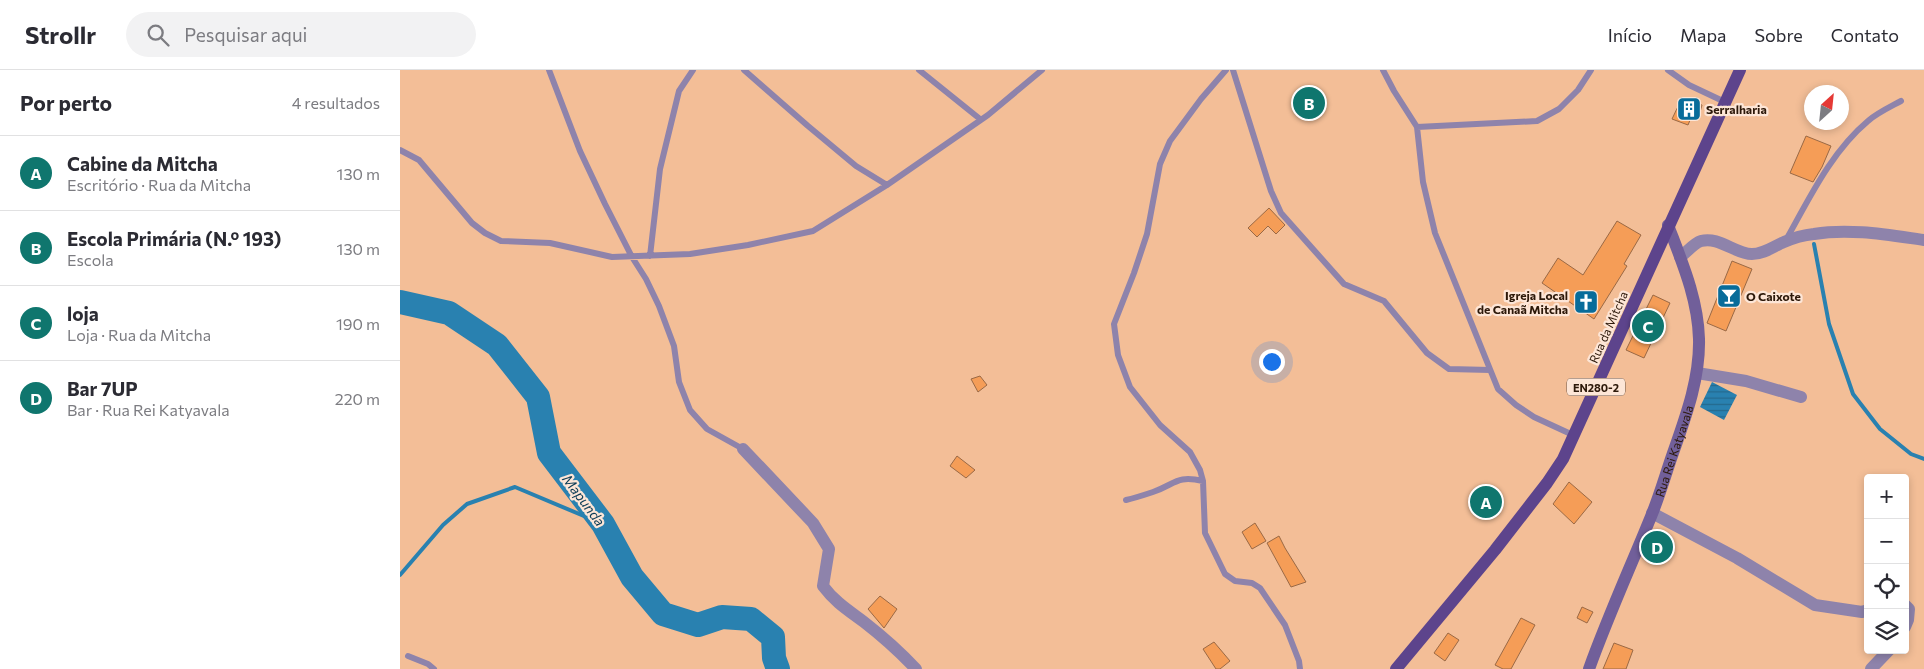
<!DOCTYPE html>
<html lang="pt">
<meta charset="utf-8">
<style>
body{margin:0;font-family:Commissioner,sans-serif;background:#f2f2f3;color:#2b2b33}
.controls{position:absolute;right:15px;bottom:15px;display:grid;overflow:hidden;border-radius:5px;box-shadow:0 2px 8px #0003}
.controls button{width:45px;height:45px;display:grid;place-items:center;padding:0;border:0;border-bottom:1px solid #e1e1e2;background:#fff;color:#2b2b33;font:25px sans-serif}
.compass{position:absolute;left:1404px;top:15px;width:45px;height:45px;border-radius:50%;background:#fff;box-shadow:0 2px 8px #0003;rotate:27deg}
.you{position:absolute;left:871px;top:291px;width:18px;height:18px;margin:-12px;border:4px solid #fff;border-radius:50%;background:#1a73e8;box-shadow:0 0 0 8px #1a73e833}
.badge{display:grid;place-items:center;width:32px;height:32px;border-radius:50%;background:#0f766e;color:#fff;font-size:16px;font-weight:700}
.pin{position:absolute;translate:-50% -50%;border:2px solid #fff;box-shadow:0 1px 5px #0006}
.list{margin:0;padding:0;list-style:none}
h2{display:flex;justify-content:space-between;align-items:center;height:65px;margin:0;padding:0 20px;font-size:21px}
h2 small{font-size:16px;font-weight:400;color:#7c7c81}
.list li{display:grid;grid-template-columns:32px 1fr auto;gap:15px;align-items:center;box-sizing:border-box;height:75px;padding:0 20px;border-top:1px solid #e1e1e2}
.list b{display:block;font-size:19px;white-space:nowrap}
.list p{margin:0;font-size:16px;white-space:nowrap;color:#7c7c81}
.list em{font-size:16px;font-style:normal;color:#7c7c81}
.icon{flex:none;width:28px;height:28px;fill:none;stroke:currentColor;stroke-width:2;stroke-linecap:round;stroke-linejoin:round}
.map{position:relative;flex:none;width:1524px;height:599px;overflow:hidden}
header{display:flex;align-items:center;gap:30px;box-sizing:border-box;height:70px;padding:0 25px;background:#fff;border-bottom:1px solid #e1e1e2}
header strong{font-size:24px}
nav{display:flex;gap:28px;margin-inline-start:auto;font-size:18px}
.search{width:350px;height:45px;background:#f2f2f3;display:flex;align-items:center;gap:12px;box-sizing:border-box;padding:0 18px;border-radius:28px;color:#7c7c81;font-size:19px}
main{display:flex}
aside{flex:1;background:#fff}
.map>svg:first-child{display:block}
.water{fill:url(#water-rules)}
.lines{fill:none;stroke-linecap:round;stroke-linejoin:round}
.stream{stroke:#2981b0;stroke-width:4}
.river{stroke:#2981b0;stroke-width:24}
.building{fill:#f59d57;stroke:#9a6945}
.service{stroke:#8e83ab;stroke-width:6}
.minor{stroke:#8e83ab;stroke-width:12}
.tertiary{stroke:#8e83ab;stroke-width:12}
.secondary{stroke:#715f9a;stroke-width:12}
.primary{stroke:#5d448c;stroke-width:12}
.labels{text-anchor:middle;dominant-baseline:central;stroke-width:4.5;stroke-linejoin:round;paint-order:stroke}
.shield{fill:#fde6d7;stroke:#6b5648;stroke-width:1}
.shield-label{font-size:11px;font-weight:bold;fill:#2d190a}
.poi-label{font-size:12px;font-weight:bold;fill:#2d190a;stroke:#fde6d7;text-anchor:start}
.street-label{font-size:12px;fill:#2d190a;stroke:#fde6d7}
.water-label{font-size:14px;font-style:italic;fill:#0c3c56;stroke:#fde6d7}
</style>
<header>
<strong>Strollr</strong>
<div class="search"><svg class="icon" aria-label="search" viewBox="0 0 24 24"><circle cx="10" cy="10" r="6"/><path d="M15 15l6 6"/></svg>Pesquisar aqui</div>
<nav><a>Início</a><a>Mapa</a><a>Sobre</a><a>Contato</a></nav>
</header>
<main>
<aside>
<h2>Por perto<small>4 resultados</small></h2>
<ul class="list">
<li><span class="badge">A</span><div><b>Cabine da Mitcha</b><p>Escritório · Rua da Mitcha</p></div><em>130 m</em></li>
<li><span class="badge">B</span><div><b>Escola Primária (N.º 193)</b><p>Escola</p></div><em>130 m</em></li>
<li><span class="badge">C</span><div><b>loja</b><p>Loja · Rua da Mitcha</p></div><em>190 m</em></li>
<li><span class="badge">D</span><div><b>Bar 7UP</b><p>Bar · Rua Rei Katyavala</p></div><em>220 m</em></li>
</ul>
</aside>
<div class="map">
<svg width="1524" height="599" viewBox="0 0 1524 599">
<defs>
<pattern id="water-rules" width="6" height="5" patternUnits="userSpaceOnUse" patternTransform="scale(1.25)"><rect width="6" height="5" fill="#2981b0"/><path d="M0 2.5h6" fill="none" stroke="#24698d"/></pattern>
</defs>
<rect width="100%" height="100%" fill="#f3be97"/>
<path class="water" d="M 1312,312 L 1337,325 L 1324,350 L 1300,337 Z"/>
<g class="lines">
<path class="stream" d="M 1414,174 L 1429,254 L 1453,324 L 1480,359 L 1511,384 L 1524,389
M 0,505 L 43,455 L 67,434 L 115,417 L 203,454"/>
<path class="river" d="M 0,232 L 49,243 L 97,275 L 138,327 L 149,383 L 203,454 L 232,507 L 263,544 L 298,555 L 322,547 L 351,549 L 373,567 L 374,588 L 378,599"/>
</g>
<path class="building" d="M 1282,28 L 1302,35 L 1299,46 L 1293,43 L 1288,55 L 1272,49 Z
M 1406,66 L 1431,76 L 1422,97 L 1413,112 L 1390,103 Z
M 869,138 L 885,155 L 876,164 L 868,156 L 857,167 L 848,158 Z
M 1217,151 L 1241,165 L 1224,194 L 1227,196 L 1194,249 L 1142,213 L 1158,188 L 1183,205 Z
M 1332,191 L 1352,199 L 1326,261 L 1307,253 Z
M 1253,225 L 1270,233 L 1244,288 L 1226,280 Z
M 580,306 L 587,315 L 578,322 L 571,309 Z
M 557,386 L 575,400 L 566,408 L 550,396 Z
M 1169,412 L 1192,432 L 1174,454 L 1153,434 Z
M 1082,418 L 1100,430 L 1091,445 L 1072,433 Z
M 855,453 L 866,471 L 852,479 L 842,462 Z
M 879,466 L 885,478 L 906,512 L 891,517 L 867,473 Z
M 1263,469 L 1266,480 L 1245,481 L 1249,473 Z
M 480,526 L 497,539 L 484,558 L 468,539 Z
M 1182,537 L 1193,542 L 1187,553 L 1177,548 Z
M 1121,548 L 1135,555 L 1111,599 L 1103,599 L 1095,595 Z
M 1048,563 L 1059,570 L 1045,591 L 1034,583 Z
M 814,572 L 830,591 L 820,599 L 816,599 L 803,579 Z
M 1214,573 L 1233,580 L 1226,599 L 1203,599 Z"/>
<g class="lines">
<path class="service" d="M 149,0 L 180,81 L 205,134 L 232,187 L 246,209 L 259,236 L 274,276 L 279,312 L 290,340 L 307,359 L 343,379
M 344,0 L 408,56 L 456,96 L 487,115
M 519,0 L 580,49
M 826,0 L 801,29 L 770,71 L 760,94 L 747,164 L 734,203 L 714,254 L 718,285 L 730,317 L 760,355 L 790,382 L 800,400 L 803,411 L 805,463 L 825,504 L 835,511 L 852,513 L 860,518 L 885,555 L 899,591 L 900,599
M 833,0 L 871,121 L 881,143 L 944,214 L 984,231 L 1027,283 L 1049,299 L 1090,300
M 983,0 L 994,21 L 1017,57 L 1023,112 L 1035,163 L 1098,319 L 1116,335 L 1134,347 L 1173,365
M 1268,0 L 1289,15 L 1325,32
M 1017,57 L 1137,51 L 1159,39 L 1178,20 L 1191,0
M 0,80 L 19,90 L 72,153 L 85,163 L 101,171 L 150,173 L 212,187 L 290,184 L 348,175 L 413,161 L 487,115 L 588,45 L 642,0
M 1386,170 C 1409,129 1431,82 1468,51 C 1477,43 1490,37 1501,31
M 250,186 L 260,99 L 279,21 L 293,0
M 726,430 C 735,428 744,425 753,422 C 776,414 776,405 803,411
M 8,586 L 28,594 L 34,599"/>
<path class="minor" d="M 1280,187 C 1286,183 1294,173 1301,171 C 1319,166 1335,184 1352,184 C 1364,184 1374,176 1384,172 C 1393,168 1404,165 1414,164 C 1450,158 1488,165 1524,170
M 1297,303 L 1346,311 L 1401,327
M 1252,443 L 1337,488 L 1415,535 L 1462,542 L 1468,540
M 1505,535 L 1509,539 L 1508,550 L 1505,557
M 1471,599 L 1489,580"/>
<path class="tertiary" d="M 343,379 L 413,453 L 429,479 L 423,516 C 435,532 448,540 464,552 C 482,566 500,582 516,599"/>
<path class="secondary" id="s1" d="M 1189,599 C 1208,546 1231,496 1252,444 C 1260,424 1266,403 1273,383 C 1286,346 1300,308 1299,269 C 1298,229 1282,192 1268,155"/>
<path class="primary" d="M 996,599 L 1095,480 L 1147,413 L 1163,389 L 1340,0"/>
</g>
<defs>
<symbol id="building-square" viewBox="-11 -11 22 22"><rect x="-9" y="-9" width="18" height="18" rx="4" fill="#086c9a" stroke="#fde6d7"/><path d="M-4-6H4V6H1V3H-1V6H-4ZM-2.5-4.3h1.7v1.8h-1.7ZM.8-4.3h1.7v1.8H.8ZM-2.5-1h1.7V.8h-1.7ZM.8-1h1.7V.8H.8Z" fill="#fff"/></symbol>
<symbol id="bar-square" viewBox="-11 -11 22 22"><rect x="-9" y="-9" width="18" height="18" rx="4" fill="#086c9a" stroke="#fde6d7"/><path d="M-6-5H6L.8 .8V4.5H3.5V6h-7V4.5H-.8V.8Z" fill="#fff"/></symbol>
<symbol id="church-square" viewBox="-11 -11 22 22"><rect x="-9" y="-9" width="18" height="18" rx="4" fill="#086c9a" stroke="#fde6d7"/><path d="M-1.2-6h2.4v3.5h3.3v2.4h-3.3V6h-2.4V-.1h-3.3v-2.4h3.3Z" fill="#fff"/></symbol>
</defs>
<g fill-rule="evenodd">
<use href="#building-square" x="1275" y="25" width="28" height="28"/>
<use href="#bar-square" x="1315" y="212" width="28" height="28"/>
<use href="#church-square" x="1172" y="218" width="28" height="28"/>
</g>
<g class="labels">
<rect class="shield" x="1167" y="308.5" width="58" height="17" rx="4"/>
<g class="shield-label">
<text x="1196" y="317">EN280-2</text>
</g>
<g class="poi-label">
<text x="1306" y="39">Serralharia</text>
<text x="1168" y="225" text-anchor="end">Igreja Local<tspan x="1168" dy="14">de Canaã Mitcha</tspan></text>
<text x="1346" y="226">O Caixote</text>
</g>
<g class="street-label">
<text transform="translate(1208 257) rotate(-66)">Rua da Mitcha</text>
<text stroke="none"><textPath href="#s1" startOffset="234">Rua Rei Katyavala</textPath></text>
</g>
<g class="water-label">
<text transform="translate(184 430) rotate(53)">Mapunda</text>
</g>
</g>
</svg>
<div class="controls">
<button>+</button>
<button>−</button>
<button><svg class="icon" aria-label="locate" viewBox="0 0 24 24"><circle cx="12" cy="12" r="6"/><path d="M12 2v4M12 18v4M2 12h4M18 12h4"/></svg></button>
<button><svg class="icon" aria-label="layers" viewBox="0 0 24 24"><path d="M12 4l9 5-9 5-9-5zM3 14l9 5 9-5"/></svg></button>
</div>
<svg class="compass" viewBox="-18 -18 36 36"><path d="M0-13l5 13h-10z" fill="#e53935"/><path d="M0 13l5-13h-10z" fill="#7c7c81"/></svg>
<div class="you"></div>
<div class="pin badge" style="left:1086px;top:432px">A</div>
<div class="pin badge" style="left:909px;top:33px">B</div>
<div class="pin badge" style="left:1248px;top:256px">C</div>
<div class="pin badge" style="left:1257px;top:477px">D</div>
</div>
</main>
